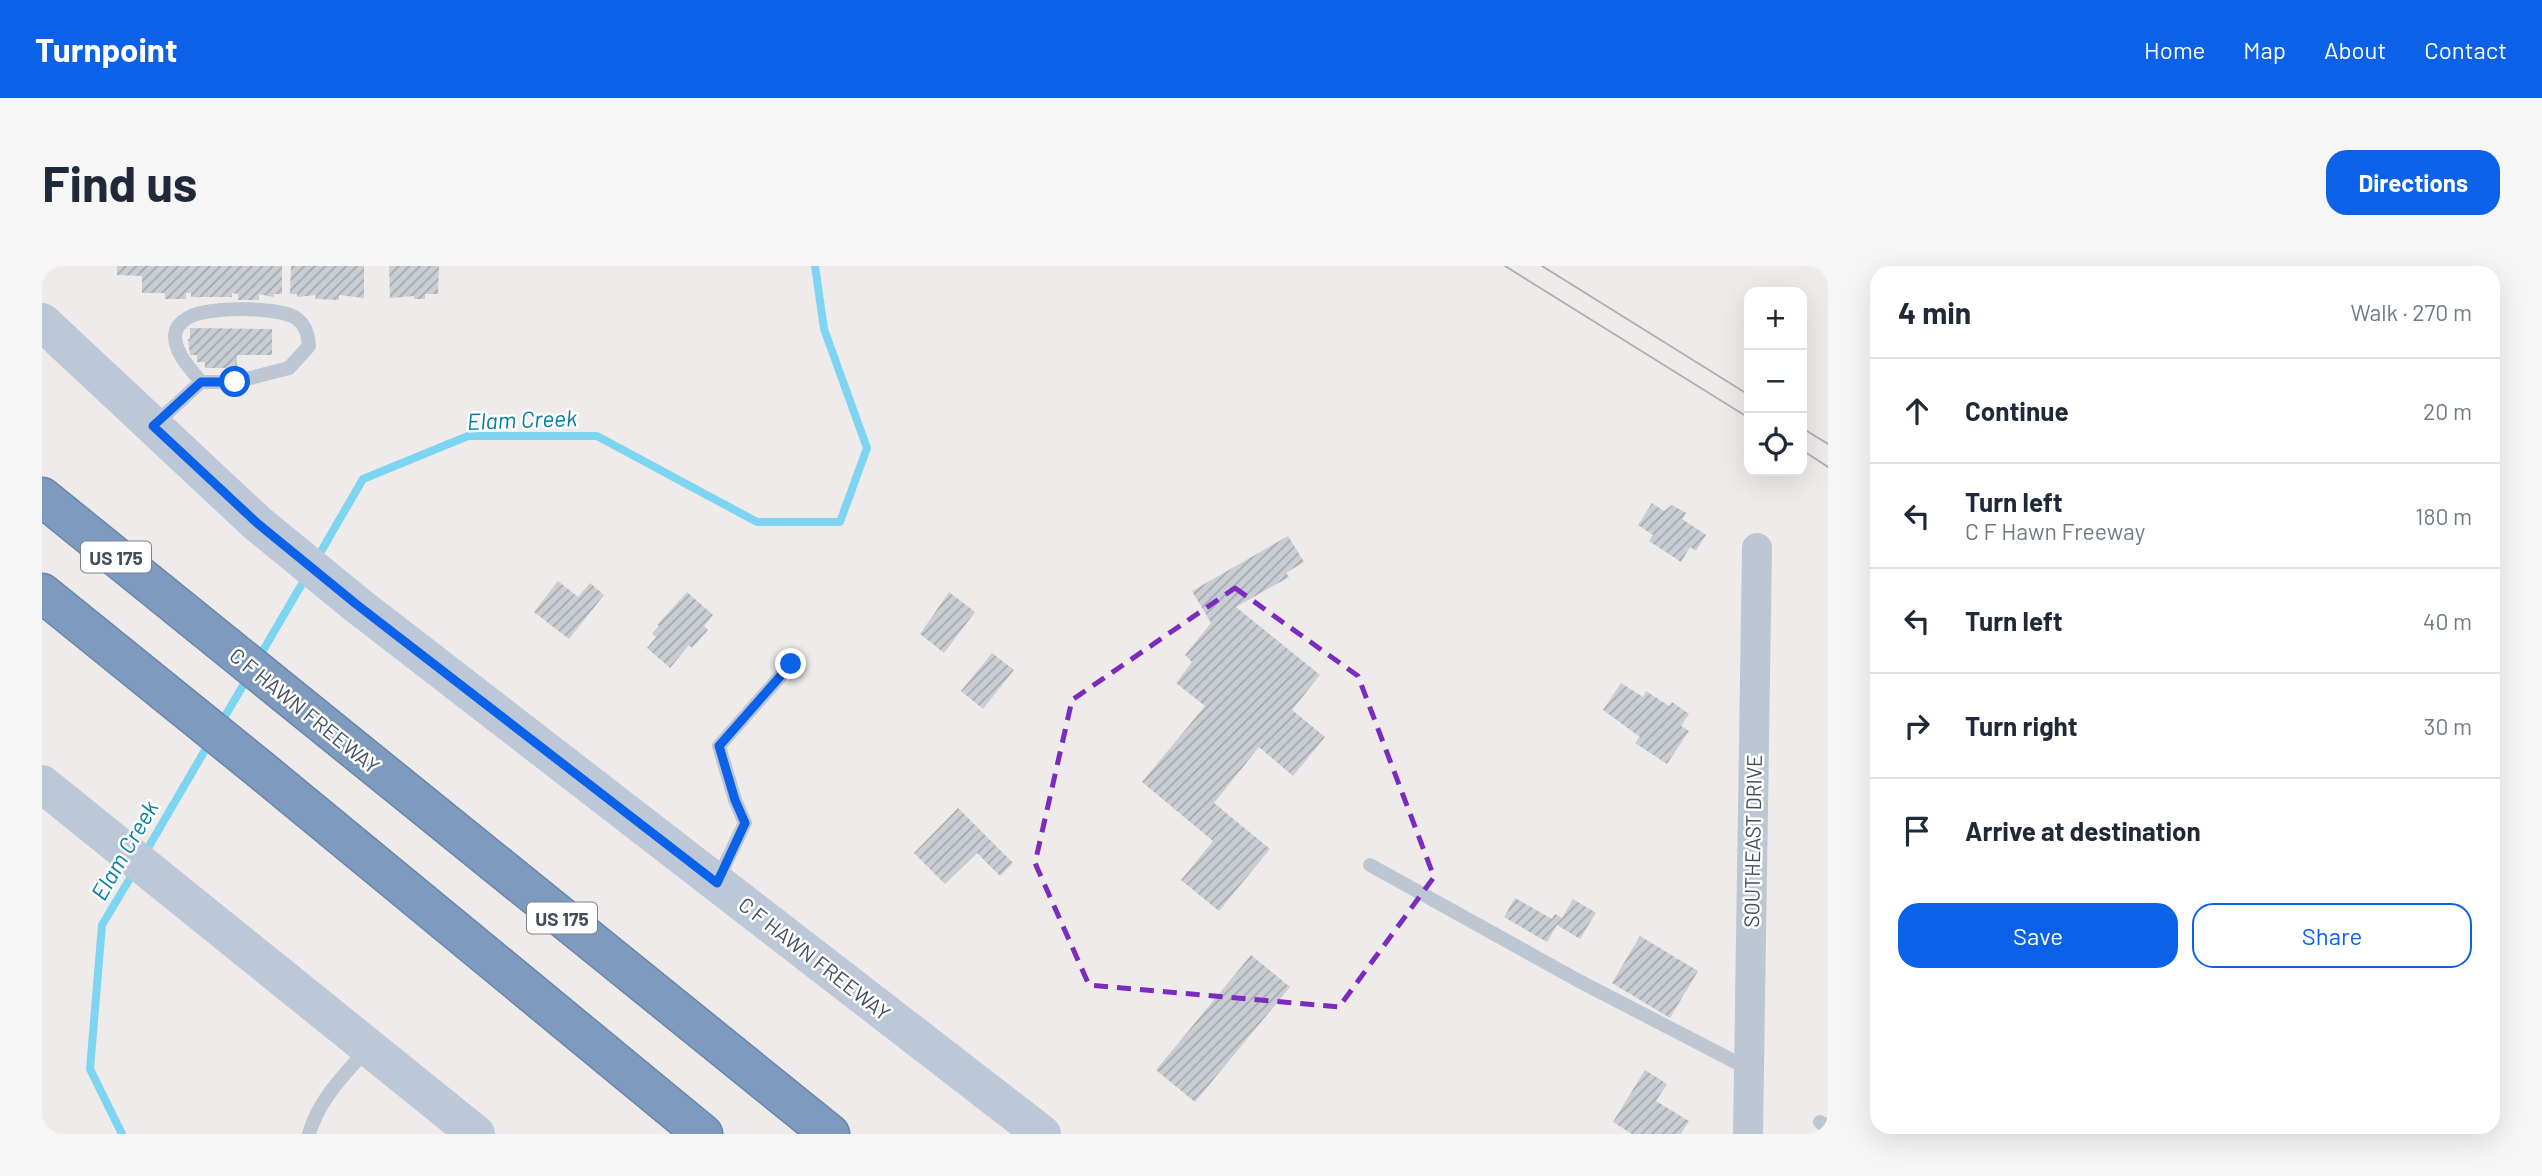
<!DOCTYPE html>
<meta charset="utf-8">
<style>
body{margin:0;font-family:Barlow,sans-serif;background:#f6f6f7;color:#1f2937}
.controls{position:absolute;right:21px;top:21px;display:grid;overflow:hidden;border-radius:14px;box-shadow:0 7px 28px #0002}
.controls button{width:63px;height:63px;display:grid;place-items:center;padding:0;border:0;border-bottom:2px solid #e0e1e3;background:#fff;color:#1f2937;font:35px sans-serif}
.stop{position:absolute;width:21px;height:21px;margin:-16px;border:5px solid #0b62e9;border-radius:50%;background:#fff}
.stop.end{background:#0b62e9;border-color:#fff;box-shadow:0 2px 7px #0008}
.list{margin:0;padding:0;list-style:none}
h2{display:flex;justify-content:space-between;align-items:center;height:91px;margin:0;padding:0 28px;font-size:30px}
h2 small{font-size:23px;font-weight:400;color:#747a83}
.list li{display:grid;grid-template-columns:46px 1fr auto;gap:21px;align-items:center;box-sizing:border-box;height:105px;padding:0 28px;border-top:2px solid #e0e1e3}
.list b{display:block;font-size:26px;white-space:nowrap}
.list p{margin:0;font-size:23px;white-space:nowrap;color:#747a83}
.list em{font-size:23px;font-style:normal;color:#747a83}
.actions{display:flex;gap:14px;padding:21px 28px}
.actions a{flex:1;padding:16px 0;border:2px solid #0b62e9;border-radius:21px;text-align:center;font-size:24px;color:#0b62e9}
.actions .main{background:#0b62e9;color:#fff}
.icon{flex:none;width:38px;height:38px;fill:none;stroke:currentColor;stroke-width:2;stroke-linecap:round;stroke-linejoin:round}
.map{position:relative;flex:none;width:1786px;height:868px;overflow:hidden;border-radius:21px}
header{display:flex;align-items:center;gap:42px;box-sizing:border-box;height:98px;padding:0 35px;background:#0b62e9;color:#fff}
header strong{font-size:33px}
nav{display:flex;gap:38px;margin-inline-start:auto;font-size:24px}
.intro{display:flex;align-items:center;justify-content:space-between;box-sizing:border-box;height:168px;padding:0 42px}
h1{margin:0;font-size:49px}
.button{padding:18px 32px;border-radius:21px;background:#0b62e9;color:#fff;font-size:24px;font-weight:700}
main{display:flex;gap:42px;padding:0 42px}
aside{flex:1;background:#fff;border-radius:21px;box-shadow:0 7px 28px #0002}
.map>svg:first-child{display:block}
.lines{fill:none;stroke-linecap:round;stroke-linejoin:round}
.stream{stroke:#7dd5f2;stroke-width:8}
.building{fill:url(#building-hatch)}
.motorway-casing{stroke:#6986ab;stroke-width:41}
.service{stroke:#bdc7d3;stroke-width:14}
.minor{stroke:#bdc7d3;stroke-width:30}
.secondary{stroke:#bcc8d7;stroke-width:38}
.motorway{stroke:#7e9bbf;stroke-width:38}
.tram{stroke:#adb0b7;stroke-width:2}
.route{stroke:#0b62e9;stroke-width:9}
.marked{fill:none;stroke:#7b2cbf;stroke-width:5;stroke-dasharray:14 9;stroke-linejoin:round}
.labels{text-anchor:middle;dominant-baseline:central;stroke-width:5;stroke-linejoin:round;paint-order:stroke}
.shield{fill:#fff;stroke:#7b838c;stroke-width:2}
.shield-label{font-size:19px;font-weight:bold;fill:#424e5a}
.street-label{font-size:21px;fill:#424e5a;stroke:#fff}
.water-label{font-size:23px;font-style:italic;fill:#027da6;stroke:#fff}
</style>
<header>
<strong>Turnpoint</strong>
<nav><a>Home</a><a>Map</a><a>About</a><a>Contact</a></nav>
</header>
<div class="intro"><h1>Find us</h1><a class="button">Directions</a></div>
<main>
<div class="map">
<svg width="1786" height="868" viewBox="0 0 1786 868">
<defs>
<pattern id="building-hatch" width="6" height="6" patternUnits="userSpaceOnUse" patternTransform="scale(1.75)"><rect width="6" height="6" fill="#c9cdd4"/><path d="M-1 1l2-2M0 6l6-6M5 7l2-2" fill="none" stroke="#a5a9af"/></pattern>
</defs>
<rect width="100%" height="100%" fill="#efebeb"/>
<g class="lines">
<path class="stream" d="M 274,294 L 321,213 L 426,170 L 555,170 L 715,256 L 798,256 L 825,182 L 782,63 L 773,0
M 216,393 L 264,311
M 179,457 L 206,411
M 103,587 L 169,474
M 80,868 L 48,803 L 60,659 L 93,604"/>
</g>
<path class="building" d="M 75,0 L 240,0 L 240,28 L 232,28 L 231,31 L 217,28 L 217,34 L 196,34 L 196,28 L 190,27 L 190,31 L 149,31 L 149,27 L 144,27 L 144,33 L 123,33 L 123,27 L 100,27 L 100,10 L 75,9 Z
M 249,0 L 322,0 L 322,32 L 297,29 L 297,34 L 273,33 L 274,29 L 255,31 L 255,28 L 248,28 Z
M 347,0 L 397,0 L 396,28 L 383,28 L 383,33 L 372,33 L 372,30 L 348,32 Z
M 148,62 L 230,63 L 230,89 L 195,89 L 195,102 L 163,102 L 163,96 L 155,96 L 155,89 L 148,89 L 146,73 L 148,73 Z
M 1610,237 L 1622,245 L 1630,239 L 1644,247 L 1640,253 L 1664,269 L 1654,285 L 1648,281 L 1639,296 L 1607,275 L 1611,269 L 1596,259 Z
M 1246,270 L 1262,296 L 1244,307 L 1247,311 L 1194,341 L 1278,409 L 1250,444 L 1283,471 L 1251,510 L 1217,481 L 1172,537 L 1228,583 L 1177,645 L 1139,614 L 1171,575 L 1100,516 L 1163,440 L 1134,417 L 1150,396 L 1143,389 L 1169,357 L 1150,325 Z
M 516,315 L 536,331 L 548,317 L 562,329 L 527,373 L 492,346 Z
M 645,326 L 671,349 L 662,360 L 666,364 L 650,382 L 647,379 L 628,402 L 605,382 L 614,371 L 610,368 L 617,360 L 615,359 Z
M 907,326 L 933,346 L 902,387 L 878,368 Z
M 950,387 L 972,404 L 941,443 L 919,425 Z
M 1579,417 L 1601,431 L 1604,425 L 1627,440 L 1630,436 L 1647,448 L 1639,460 L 1647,465 L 1625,498 L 1593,477 L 1598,471 L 1561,444 Z
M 916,542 L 971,597 L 958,610 L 935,587 L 903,618 L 872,587 Z
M 1473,632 L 1510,653 L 1513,648 L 1520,652 L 1531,633 L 1554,647 L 1538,673 L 1515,659 L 1505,676 L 1462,651 Z
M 1598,670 L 1656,705 L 1628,752 L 1570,717 Z
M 1209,689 L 1248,721 L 1153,836 L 1114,804 Z
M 1603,804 L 1625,818 L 1614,835 L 1647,855 L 1639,868 L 1590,868 L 1571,856 Z"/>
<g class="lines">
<defs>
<path id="motorway" d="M 0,231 L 788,868
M 0,327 L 219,504 L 661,868"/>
</defs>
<use href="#motorway" class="motorway-casing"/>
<path class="service" d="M 112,159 L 159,116 L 193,116 L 247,102 L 267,80 C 266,69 264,59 254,52 C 236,40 161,40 144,53 C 138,57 133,63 133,70 C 133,88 149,103 159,116
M 1328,599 L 1537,715 L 1705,802
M 675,615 L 703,557 L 693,534 L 677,480 L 749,398
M 1778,856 L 1786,861
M 267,868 C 277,833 302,809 326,782"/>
<path class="minor" d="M 1706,868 L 1715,282"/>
<path class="secondary" d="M 0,56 L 215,257 L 314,338 L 1000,868
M 0,518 L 434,868"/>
<use href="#motorway" class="motorway"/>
<path class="tram" d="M 1463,0 L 1707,152
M 1500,0 L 1707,129
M 1760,162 L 1786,178
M 1760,184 L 1786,201"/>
</g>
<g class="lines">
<path class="route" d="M 193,116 L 159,116 L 111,160 L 215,257 L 314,338 L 675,617 L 703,557 L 693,534 L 677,480 L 749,398"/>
</g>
<path class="marked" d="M 1193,322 L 1316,410 L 1392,611 L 1297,741 L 1047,719 L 993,597 L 1030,434 Z"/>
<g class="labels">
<g class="shield">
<rect x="39" y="275.5" width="70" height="31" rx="5"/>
<rect x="485" y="636.5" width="70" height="31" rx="5"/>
</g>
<g class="shield-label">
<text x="74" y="291">US 175</text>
<text x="520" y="652">US 175</text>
</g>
<g class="street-label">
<text transform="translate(263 444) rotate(39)">C F HAWN FREEWAY</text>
<text transform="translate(1710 575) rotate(-89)">SOUTHEAST DRIVE</text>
<text transform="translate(773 692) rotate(38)">C F HAWN FREEWAY</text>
</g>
<g class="water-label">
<text transform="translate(480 153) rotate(-2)">Elam Creek</text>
<text transform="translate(82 584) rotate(-60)">Elam Creek</text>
</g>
</g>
</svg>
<div class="controls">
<button>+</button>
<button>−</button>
<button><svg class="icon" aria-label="locate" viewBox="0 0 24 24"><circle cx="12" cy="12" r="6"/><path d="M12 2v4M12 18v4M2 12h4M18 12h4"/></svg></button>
</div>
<div class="stop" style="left:193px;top:116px"></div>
<div class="stop end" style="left:749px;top:398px"></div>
</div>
<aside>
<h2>4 min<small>Walk · 270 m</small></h2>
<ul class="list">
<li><svg class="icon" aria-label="ahead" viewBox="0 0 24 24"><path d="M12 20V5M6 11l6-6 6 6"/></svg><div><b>Continue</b></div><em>20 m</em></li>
<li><svg class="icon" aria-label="left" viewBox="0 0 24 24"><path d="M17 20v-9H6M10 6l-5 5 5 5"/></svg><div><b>Turn left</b><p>C F Hawn Freeway</p></div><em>180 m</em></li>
<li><svg class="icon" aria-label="left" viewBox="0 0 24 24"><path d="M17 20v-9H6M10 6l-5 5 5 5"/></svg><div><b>Turn left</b></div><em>40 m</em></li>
<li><svg class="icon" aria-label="right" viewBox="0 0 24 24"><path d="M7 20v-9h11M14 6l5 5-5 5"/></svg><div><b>Turn right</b></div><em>30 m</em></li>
<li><svg class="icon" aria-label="arrive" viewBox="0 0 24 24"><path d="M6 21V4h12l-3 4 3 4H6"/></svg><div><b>Arrive at destination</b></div></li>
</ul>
<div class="actions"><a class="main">Save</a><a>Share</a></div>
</aside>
</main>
